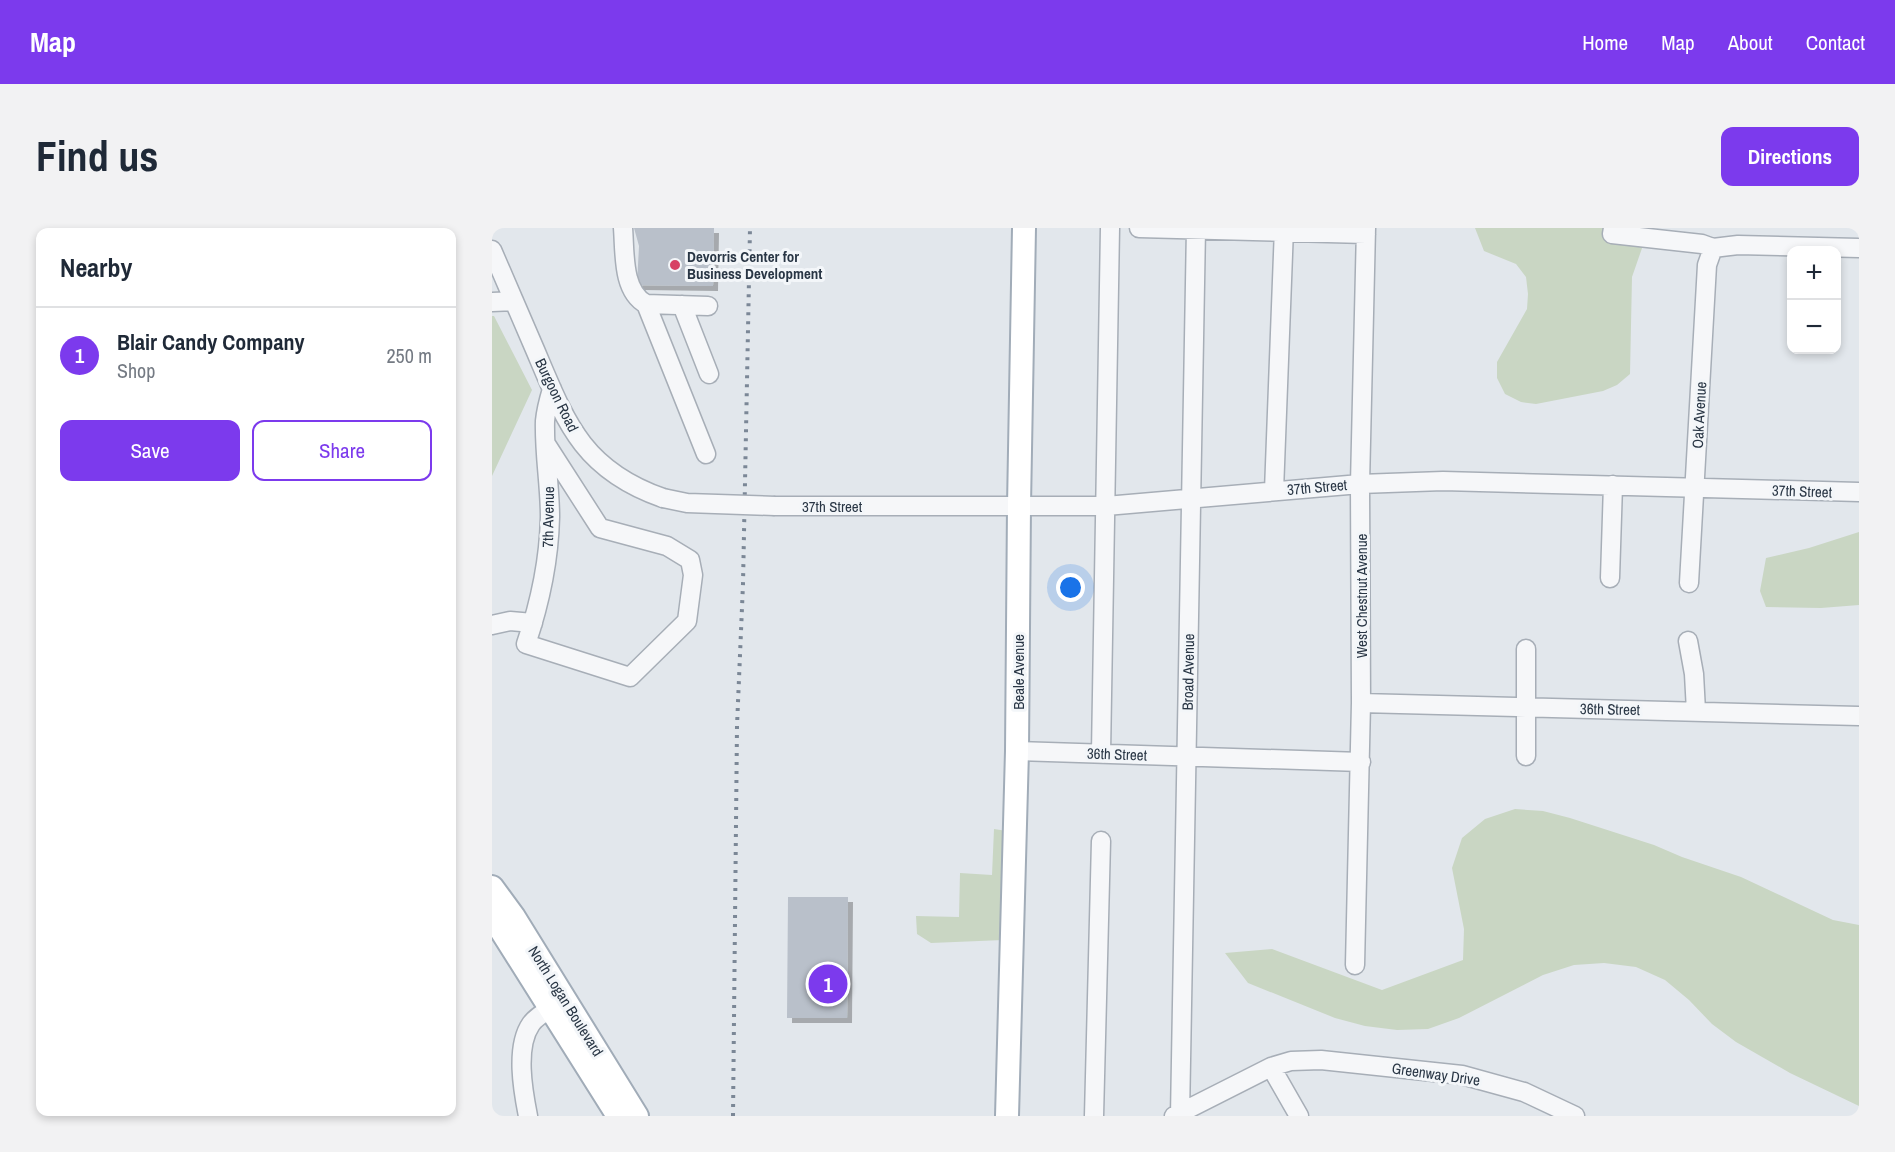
<!DOCTYPE html>
<meta charset="utf-8">
<style>
body{margin:0;font-family:"Archivo Narrow",sans-serif;background:#f2f2f3;color:#1f2937}
.controls{position:absolute;right:18px;top:18px;display:grid;overflow:hidden;border-radius:12px;box-shadow:0 3px 9px #0003}
.controls button{width:54px;height:54px;display:grid;place-items:center;padding:0;border:0;border-bottom:2px solid #e0e1e3;background:#fff;color:#1f2937;font:30px sans-serif}
.you{position:absolute;left:579px;top:360px;width:21px;height:21px;margin:-15px;border:4px solid #fff;border-radius:50%;background:#1a73e8;box-shadow:0 0 0 9px #1a73e833}
.badge{display:grid;place-items:center;width:39px;height:39px;border-radius:50%;background:#7c3aed;color:#fff;font-size:20px;font-weight:700}
.pin{position:absolute;translate:-50% -50%;border:3px solid #fff;box-shadow:0 2px 6px #0006}
.list{margin:0;padding:0;list-style:none}
h2{display:flex;justify-content:space-between;align-items:center;height:78px;margin:0;padding:0 24px;font-size:26px}
h2 small{font-size:20px;font-weight:400;color:#747a83}
.list li{display:grid;grid-template-columns:39px 1fr auto;gap:18px;align-items:center;box-sizing:border-box;height:96px;padding:0 24px;border-top:2px solid #e0e1e3}
.list b{display:block;font-size:22px;white-space:nowrap}
.list p{margin:0;font-size:20px;white-space:nowrap;color:#747a83}
.list em{font-size:20px;font-style:normal;color:#747a83}
.actions{display:flex;gap:12px;padding:18px 24px}
.actions a{flex:1;padding:14px 0;border:2px solid #7c3aed;border-radius:12px;text-align:center;font-size:21px;color:#7c3aed}
.actions .main{background:#7c3aed;color:#fff}
.map{position:relative;flex:none;width:1367px;height:888px;overflow:hidden;border-radius:12px}
header{display:flex;align-items:center;gap:36px;box-sizing:border-box;height:84px;padding:0 30px;background:#7c3aed;color:#fff}
header strong{font-size:28px}
nav{display:flex;gap:33px;margin-inline-start:auto;font-size:21px}
.intro{display:flex;align-items:center;justify-content:space-between;box-sizing:border-box;height:144px;padding:0 36px}
h1{margin:0;font-size:42px}
.button{padding:15px 27px;border-radius:12px;background:#7c3aed;color:#fff;font-size:21px;font-weight:700}
main{display:flex;gap:36px;padding:0 36px}
aside{flex:1;background:#fff;border-radius:12px;box-shadow:0 3px 9px #0003}
.map>svg:first-child{display:block}
.green{fill:#c9d6c3}
.building{fill:#b9c0ca;filter:url(#shadow)}
.lines{fill:none;stroke-linecap:round;stroke-linejoin:round}
.minor-casing{stroke:#a7aeb7;stroke-width:21}
.major-casing{stroke:#a1acb8;stroke-width:26}
.minor{stroke:#f6f7f9;stroke-width:18}
.major{stroke:#fff;stroke-width:22}
.rail{stroke:#7b8796;stroke-width:4;stroke-dasharray:3 6;stroke-linecap:butt}
.minor-bridge-casing{stroke:#a7aeb7;stroke-width:21;stroke-linecap:butt}
.minor-bridge{stroke:#f6f7f9;stroke-width:18}
.poi-dot{fill:#d74164;stroke:#f3f6f9;stroke-width:2}
.labels{text-anchor:middle;dominant-baseline:central;stroke-width:6;stroke-linejoin:round;paint-order:stroke}
.poi-label{font-size:15px;font-weight:bold;fill:#293645;stroke:#f3f6f9;text-anchor:start}
.street-label{font-size:15px;fill:#293645;stroke:#f3f6f9}
</style>
<header>
<strong>Map</strong>
<nav><a>Home</a><a>Map</a><a>About</a><a>Contact</a></nav>
</header>
<div class="intro"><h1>Find us</h1><a class="button">Directions</a></div>
<main>
<aside>
<h2>Nearby<small></small></h2>
<ul class="list">
<li><span class="badge">1</span><div><b>Blair Candy Company</b><p>Shop</p></div><em>250 m</em></li>
</ul>
<div class="actions"><a class="main">Save</a><a>Share</a></div>
</aside>
<div class="map">
<svg width="1367" height="888" viewBox="0 0 1367 888">
<defs>
<filter id="shadow"><feDropShadow dx="5" dy="5" stdDeviation="0" flood-color="#0004"/></filter>
</defs>
<rect width="100%" height="100%" fill="#e2e7ec"/>
<path class="green" d="M 983,0 L 1157,0 L 1140,49 L 1138,146 L 1125,157 L 1111,163 L 1044,176 L 1029,174 L 1013,166 L 1005,150 L 1005,134 L 1035,81 L 1036,66 L 1034,49 L 1024,36 L 992,23 Z
M 0,88 L 2,88 L 40,162 L 0,248 Z
M 1367,304 L 1367,377 L 1329,380 L 1274,379 L 1268,363 L 1274,330 L 1317,320 Z
M 1023,581 L 1051,583 L 1078,590 L 1162,617 L 1190,629 L 1249,649 L 1341,692 L 1367,697 L 1367,878 L 1298,845 L 1244,814 L 1220,796 L 1197,772 L 1173,752 L 1144,739 L 1112,735 L 1082,737 L 1051,747 L 967,790 L 936,801 L 905,802 L 873,798 L 843,790 L 756,755 L 733,725 L 780,721 L 890,762 L 971,732 L 972,701 L 960,640 L 970,610 L 993,591 Z
M 502,601 L 515,603 L 511,712 L 439,715 L 425,706 L 424,688 L 467,689 L 468,645 L 500,647 Z"/>
<path class="building" d="M 142,0 L 222,0 L 221,58 L 145,57 L 147,18 Z
M 296,669 L 356,669 L 355,790 L 295,790 Z"/>
<g class="lines">
<defs>
<path id="minor" d="M 131,0 C 133,25 130,63 154,76 L 216,78
M 647,0 L 874,6
M 1121,0 L 1120,6 L 1210,16 L 1221,20 L 1246,17 L 1367,20
M 0,22 C 15,56 29,90 44,124 C 74,195 91,242 171,270
M 0,74 L 22,73
M 154,76 L 214,226
M 190,77 L 217,146
M 54,216 L 108,300 L 175,318 L 198,332 L 201,347 L 195,393 L 138,449 L 34,416 C 48,375 57,333 58,289 C 58,257 52,225 53,193 C 54,182 57,171 60,161
M 782,263 L 792,0
M 283,278 L 614,278 L 868,256 L 951,253 L 1367,264
M 1118,350 L 1121,257
M 1197,355 L 1215,37 L 1221,20
M 0,397 L 18,393 L 41,395
M 1196,413 L 1202,446 L 1204,483
M 869,475 L 1367,488
M 525,523 L 869,534
M 609,525 L 618,0
M 1034,528 L 1034,421
M 863,737 L 869,475 L 868,256 L 874,0
M 779,839 L 807,888
M 36,888 C 31,863 23,819 39,796 C 45,787 60,780 69,774
M 602,888 L 609,613
M 682,888 L 779,839 L 799,833 L 829,832 L 970,847 L 1032,864 L 1083,888
M 688,888 L 704,0"/>
<path id="major" d="M 0,659 L 22,689 L 145,888
M 0,688 L 126,888
M 515,888 L 525,523 L 527,278 L 532,0"/>
</defs>
<use href="#minor" class="minor-casing"/>
<use href="#major" class="major-casing"/>
<use href="#minor" class="minor"/>
<use href="#major" class="major"/>
<path class="rail" d="M 241,888 L 245,498 L 251,356 L 258,0"/>
<defs>
<path id="minor-bridge" d="M 171,270 L 195,275 L 283,278"/>
</defs>
<use href="#minor-bridge" class="minor-bridge-casing"/>
<use href="#minor-bridge" class="minor-bridge"/>
</g>
<circle class="poi-dot" cx="183" cy="37" r="6"/>
<g class="labels">
<g class="poi-label">
<text x="195" y="28">Devorris Center for<tspan x="195" dy="17">Business Development</tspan></text>
</g>
<g class="street-label">
<text transform="translate(65 167) rotate(64)">Burgoon Road</text>
<text transform="translate(1207 187) rotate(-87)">Oak Avenue</text>
<text transform="translate(825 259) rotate(-5)">37th Street</text>
<text transform="translate(1310 263) rotate(2)">37th Street</text>
<text x="340" y="278">37th Street</text>
<text transform="translate(56 289) rotate(-89)">7th Avenue</text>
<text transform="translate(869 368) rotate(-90)">West Chestnut Avenue</text>
<text transform="translate(526 444) rotate(-90)">Beale Avenue</text>
<text transform="translate(696 444) rotate(-89)">Broad Avenue</text>
<text transform="translate(1118 481) rotate(1)">36th Street</text>
<text transform="translate(625 526) rotate(2)">36th Street</text>
<text transform="translate(74 773) rotate(58)">North Logan Boulevard</text>
<text transform="translate(944 846) rotate(8)">Greenway Drive</text>
</g>
</g>
</svg>
<div class="controls">
<button>+</button>
<button>−</button>
</div>
<div class="you"></div>
<div class="pin badge" style="left:336px;top:756px">1</div>
</div>
</main>
